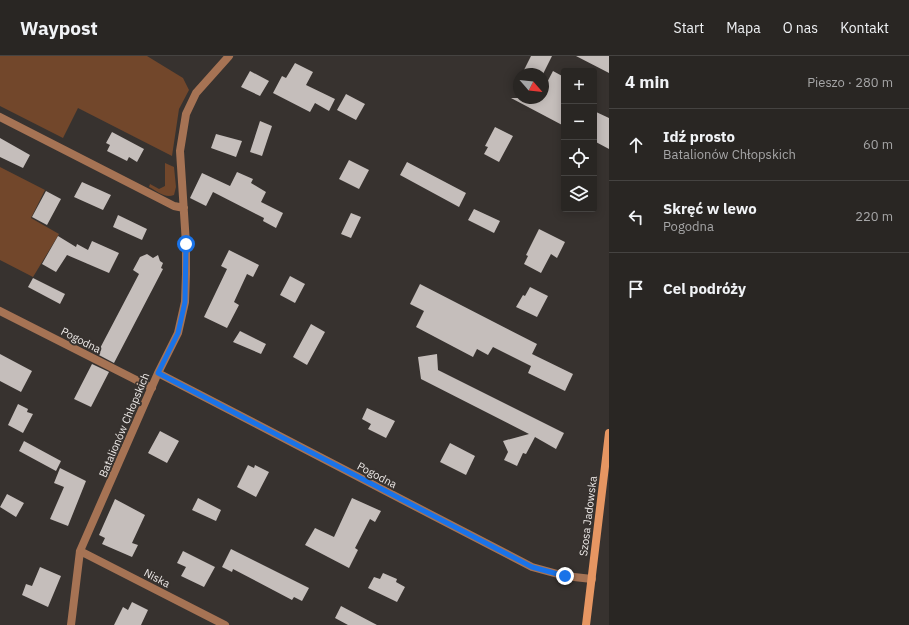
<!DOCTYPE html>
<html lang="pl">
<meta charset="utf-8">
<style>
body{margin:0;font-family:"IBM Plex Sans",sans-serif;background:#312e2b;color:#f1f3f6}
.controls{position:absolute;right:12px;top:12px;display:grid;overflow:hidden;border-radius:4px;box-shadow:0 2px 10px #0003}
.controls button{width:36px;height:36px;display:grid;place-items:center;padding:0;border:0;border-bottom:1px solid #454341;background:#292623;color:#f1f3f6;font:20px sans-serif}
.compass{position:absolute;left:513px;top:12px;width:36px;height:36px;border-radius:50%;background:#292623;box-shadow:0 2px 10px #0003;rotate:118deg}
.stop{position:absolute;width:12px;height:12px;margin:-9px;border:3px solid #1a73e8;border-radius:50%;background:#fff}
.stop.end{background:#1a73e8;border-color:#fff;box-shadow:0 1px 4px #0008}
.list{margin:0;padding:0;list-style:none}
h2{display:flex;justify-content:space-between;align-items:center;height:52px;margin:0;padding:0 16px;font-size:17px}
h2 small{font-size:13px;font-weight:400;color:#a5a5a6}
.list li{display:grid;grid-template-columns:26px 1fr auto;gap:12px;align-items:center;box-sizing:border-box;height:72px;padding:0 16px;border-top:1px solid #454341}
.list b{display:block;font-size:15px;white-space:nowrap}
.list p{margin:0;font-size:13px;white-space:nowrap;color:#a5a5a6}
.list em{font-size:13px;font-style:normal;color:#a5a5a6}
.icon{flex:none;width:22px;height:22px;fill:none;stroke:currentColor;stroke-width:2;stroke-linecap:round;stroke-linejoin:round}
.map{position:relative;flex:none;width:609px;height:569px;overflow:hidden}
header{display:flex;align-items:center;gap:24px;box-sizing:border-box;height:56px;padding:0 20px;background:#292623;border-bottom:1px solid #454341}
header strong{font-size:19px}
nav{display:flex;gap:22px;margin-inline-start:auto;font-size:14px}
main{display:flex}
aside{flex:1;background:#292623}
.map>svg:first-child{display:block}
.green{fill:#72472b}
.building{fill:#c5bebb}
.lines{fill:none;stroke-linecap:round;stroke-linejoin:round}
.street{stroke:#a67354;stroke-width:8}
.secondary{stroke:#e69662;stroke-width:8}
.route{stroke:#1a73e8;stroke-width:5}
.labels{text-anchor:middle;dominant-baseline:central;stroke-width:4;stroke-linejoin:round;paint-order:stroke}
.street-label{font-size:11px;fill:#eeeae8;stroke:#37322f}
</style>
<header>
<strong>Waypost</strong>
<nav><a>Start</a><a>Mapa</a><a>O nas</a><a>Kontakt</a></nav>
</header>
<main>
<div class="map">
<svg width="609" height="569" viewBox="0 0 609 569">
<rect width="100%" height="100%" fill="#37322f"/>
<path class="green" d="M 0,0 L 147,0 L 183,22 L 189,34 L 179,53 L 172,100 L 78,52 L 63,82 L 0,50 Z
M 165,107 L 174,111 L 176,131 L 174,139 C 165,143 157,135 149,131 L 150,128 L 159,133 L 165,130 Z
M 0,111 L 45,134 L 31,162 L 59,178 L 33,221 L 0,204 Z"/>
<path class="building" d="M 531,0 L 552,0 L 543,18 L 522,18 Z
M 576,0 L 609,0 L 609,17 Z
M 295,7 L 313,16 L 306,29 L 335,43 L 329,55 L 315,47 L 310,56 L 273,37 L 282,20 L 286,22 Z
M 250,15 L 269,25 L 260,40 L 241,31 Z
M 553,15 L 564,21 L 564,70 L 511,42 L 543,42 L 543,34 Z
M 346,38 L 365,48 L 356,64 L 337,54 Z
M 594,55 L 609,62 L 609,93 L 594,85 Z
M 260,65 L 272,70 L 262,100 L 250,96 Z
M 495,71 L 513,80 L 499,106 L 484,98 L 488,91 L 485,90 Z
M 112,76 L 144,93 L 137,106 L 129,101 L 127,105 L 107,95 L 110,89 L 106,87 Z
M 216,78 L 242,85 L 236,101 L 211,92 Z
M 0,82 L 30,99 L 23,112 L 0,101 Z
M 349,104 L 369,114 L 359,133 L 339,123 Z
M 407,106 L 466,137 L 459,151 L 400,119 Z
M 237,116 L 253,123 L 251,127 L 266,136 L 261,146 L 283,157 L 276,172 L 263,165 L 264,162 L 213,136 L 206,150 L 190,142 L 202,117 L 230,130 Z
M 82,126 L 111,139 L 103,154 L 74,141 Z
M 46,135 L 61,143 L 47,169 L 32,161 Z
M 474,153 L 500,165 L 494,177 L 468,164 Z
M 351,157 L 361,161 L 351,182 L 341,178 Z
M 118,159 L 147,173 L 142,184 L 113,171 Z
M 539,173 L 565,186 L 557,202 L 551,198 L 541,217 L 524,208 L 528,200 L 526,199 Z
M 58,180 L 76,191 L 77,188 L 88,194 L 92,185 L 119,197 L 109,217 L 67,199 L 56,216 L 42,208 Z
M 229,194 L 259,209 L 253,221 L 247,218 L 234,246 L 239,249 L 227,272 L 204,261 L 227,213 L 221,210 Z
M 147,198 L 153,202 L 158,199 L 160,205 L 163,207 L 161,212 L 163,213 L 114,307 L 97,298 L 139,218 L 133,214 L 140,201 Z
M 290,220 L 305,228 L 295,247 L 280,239 Z
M 33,222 L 65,238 L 60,248 L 28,231 Z
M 420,228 L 537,288 L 532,298 L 573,318 L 565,335 L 528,317 L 531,310 L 493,291 L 488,299 L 477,293 L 473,301 L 416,271 L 424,255 L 410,248 Z
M 530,231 L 548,240 L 537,261 L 516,251 L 523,239 L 525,240 Z
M 311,268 L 325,276 L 307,309 L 293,301 Z
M 240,275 L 266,288 L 261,298 L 233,286 Z
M 0,298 L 32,315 L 21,336 L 0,325 Z
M 437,298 L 438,314 L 564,377 L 556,393 L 535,381 L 526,398 L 523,397 L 517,410 L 504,404 L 508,396 L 503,385 L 529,378 L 421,323 L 418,301 Z
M 92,308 L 109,316 L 91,351 L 74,343 Z
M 18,348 L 28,353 L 27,356 L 33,358 L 23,377 L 8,369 Z
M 367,352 L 395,365 L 386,382 L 368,373 L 371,368 L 362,363 Z
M 160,375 L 179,385 L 167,407 L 148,397 Z
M 24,385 L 61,405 L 56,415 L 19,395 Z
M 450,387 L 475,400 L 466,419 L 440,406 Z
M 248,409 L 254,412 L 255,409 L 269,416 L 256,441 L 237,431 Z
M 60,412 L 86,425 L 68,470 L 50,463 L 64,431 L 54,427 Z
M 7,438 L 24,447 L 16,461 L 0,451 Z
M 198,442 L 221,454 L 216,465 L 192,454 Z
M 352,442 L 381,455 L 375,466 L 370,463 L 355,492 L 358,494 L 349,512 L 305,489 L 315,472 L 334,481 Z
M 115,443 L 145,459 L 132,487 L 138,489 L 132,501 L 102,488 L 105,482 L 99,479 Z
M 231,493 L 309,532 L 302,545 L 294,541 L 292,544 L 233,513 L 232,516 L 222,511 Z
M 183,495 L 215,511 L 204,531 L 181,520 L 186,511 L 177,507 Z
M 40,511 L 61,520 L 48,551 L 22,539 L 26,528 L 32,530 Z
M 383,517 L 397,523 L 396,526 L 405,531 L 397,546 L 368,532 L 374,521 L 380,523 Z
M 132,546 L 148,554 L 141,569 L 114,569 L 123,551 L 128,554 Z
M 341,550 L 377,569 L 348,569 L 335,562 Z"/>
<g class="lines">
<path class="street" d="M 0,61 L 174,150 L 184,152
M 0,255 L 152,332
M 158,317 L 532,511 L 565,520 L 592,523
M 80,495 L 225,569
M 71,569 L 80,495 L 158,317 L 178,277 L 185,246 L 186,218 L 186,188 L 180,95 L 186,58 L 196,37 L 229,0"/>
<path class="secondary" d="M 586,569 L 609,377"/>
</g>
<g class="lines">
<path class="route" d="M 186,188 L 185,246 L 178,277 L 158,317 L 532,511 L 565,520"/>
</g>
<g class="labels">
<g class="street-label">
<text transform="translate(81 284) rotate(27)">Pogodna</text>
<text transform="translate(124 369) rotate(-67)">Batalionów Chłopskich</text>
<text transform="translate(377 419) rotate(28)">Pogodna</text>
<text transform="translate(588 460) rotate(-83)">Szosa Jadowska</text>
<text transform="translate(157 522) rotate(27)">Niska</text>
</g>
</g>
</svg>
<div class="controls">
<button>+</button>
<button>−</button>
<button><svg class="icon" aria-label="locate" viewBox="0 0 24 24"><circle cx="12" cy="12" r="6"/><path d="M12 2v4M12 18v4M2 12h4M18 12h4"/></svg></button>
<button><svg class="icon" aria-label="layers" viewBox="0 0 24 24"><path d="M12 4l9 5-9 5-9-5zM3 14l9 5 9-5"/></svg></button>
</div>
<svg class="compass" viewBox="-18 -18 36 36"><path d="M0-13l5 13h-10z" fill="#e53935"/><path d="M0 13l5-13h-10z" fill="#a5a5a6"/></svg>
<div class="stop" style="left:186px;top:188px"></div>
<div class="stop end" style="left:565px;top:520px"></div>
</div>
<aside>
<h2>4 min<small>Pieszo · 280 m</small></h2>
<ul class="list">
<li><svg class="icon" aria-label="ahead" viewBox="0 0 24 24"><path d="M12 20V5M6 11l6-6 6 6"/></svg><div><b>Idź prosto</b><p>Batalionów Chłopskich</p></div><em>60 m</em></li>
<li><svg class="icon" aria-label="left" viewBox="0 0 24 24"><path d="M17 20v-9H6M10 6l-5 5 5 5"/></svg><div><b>Skręć w lewo</b><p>Pogodna</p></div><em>220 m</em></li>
<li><svg class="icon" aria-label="arrive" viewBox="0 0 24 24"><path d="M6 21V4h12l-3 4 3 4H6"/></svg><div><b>Cel podróży</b></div></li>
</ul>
</aside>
</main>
